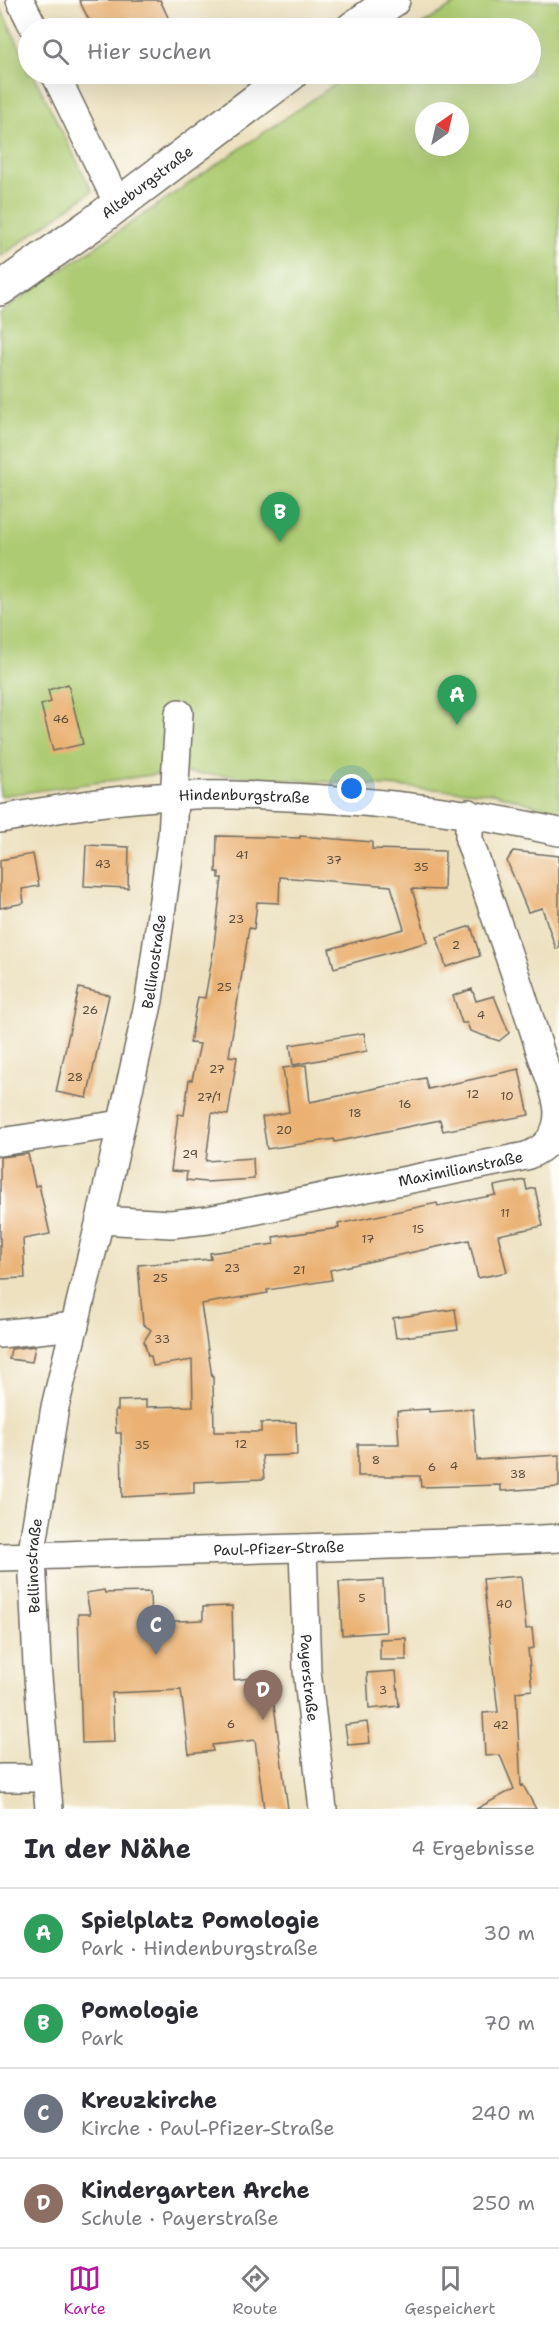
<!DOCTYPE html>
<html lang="de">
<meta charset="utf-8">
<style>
body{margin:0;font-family:"Shantell Sans",sans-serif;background:#f7f7f7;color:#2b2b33}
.compass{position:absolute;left:415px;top:102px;width:54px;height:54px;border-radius:50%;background:#fff;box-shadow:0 6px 24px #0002;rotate:34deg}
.you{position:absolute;left:352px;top:789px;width:21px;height:21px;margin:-15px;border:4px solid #fff;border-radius:50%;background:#1a73e8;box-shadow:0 0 0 9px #1a73e833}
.badge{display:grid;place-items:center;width:39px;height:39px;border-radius:50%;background:#b5179e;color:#fff;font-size:20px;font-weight:700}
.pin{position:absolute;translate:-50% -50px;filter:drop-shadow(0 2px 3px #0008)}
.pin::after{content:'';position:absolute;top:32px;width:21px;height:18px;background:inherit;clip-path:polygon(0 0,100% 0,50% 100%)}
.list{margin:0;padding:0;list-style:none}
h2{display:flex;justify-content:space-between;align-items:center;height:78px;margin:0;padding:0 24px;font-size:26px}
h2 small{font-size:20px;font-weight:400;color:#7c7c81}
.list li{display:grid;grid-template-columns:39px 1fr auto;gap:18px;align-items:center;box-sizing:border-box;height:90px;padding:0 24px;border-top:2px solid #e1e1e2}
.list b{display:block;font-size:22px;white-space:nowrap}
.list p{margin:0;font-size:20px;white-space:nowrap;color:#7c7c81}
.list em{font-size:20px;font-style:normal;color:#7c7c81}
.icon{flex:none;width:33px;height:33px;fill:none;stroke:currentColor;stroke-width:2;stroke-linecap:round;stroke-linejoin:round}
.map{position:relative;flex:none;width:559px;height:1809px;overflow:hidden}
.search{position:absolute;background:#fff;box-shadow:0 6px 24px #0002;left:18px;right:18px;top:18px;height:66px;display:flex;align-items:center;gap:15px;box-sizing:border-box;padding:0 21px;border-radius:33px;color:#7c7c81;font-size:22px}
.sheet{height:438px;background:#fff}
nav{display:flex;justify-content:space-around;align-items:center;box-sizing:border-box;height:84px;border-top:2px solid #e1e1e2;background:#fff;font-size:16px;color:#7c7c81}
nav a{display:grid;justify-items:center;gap:3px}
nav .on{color:#b5179e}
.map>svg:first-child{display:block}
.green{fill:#adcb72;stroke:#6c7b4e;stroke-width:1.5;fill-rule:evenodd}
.building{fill:#eab172}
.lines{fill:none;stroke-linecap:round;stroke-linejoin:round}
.minor-casing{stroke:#6f6b5f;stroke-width:30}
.major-casing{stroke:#6f6b5f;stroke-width:36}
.minor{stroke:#fff;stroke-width:27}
.major{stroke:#fff;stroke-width:33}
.labels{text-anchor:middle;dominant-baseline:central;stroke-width:4.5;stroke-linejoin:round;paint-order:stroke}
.number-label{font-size:12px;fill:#5b4c3d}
.street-label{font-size:15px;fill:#2b2b2b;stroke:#fdfcf7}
</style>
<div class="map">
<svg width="559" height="1809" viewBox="0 0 559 1809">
<rect width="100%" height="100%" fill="#fdfcf7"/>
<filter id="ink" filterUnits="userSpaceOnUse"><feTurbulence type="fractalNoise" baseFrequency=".0167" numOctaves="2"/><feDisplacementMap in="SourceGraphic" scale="12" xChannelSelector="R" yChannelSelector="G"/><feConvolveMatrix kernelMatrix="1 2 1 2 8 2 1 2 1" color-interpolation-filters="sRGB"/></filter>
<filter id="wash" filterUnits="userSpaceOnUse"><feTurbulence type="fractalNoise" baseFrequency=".008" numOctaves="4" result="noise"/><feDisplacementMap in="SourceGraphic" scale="24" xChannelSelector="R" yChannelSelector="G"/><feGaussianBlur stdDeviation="1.35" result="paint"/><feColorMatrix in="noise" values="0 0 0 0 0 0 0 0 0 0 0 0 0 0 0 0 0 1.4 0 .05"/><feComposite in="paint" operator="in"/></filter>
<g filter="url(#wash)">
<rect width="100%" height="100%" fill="#ede1c0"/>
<path class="green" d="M 461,0 L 559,0 L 559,812 L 493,793 L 173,772 L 0,796 L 0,312 L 350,74 L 530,74 L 530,28 L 417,28 ZM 424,111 L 460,111 L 460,147 L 424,147 Z
M 0,7 L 28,64 L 28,74 L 33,74 L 92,191 L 0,257 Z"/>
<g id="blocks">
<path class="building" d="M 79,0 L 160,0 L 173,28 L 93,28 Z
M 68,684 L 83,744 L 53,751 L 41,705 L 51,702 L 48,690 Z
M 217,836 L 300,838 L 300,836 L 372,842 L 372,849 L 445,851 L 444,890 L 412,889 L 428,942 L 334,968 L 329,949 L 404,929 L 391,886 L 280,877 L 279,903 L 257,902 L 254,929 L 249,928 L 229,1056 L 237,1057 L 228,1115 L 212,1113 L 206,1161 L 253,1158 L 254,1179 L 206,1182 L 186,1180 L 187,1172 L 171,1171 L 178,1114 L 184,1115 L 189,1080 L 192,1080 L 200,1044 L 190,1043 L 194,1018 L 198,997 L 205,998 L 213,953 L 222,878 L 219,878 L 219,872 L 216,872 Z
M 86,845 L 129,847 L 128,888 L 84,886 Z
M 513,851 L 559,856 L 559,948 L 556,949 L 542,908 L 528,912 L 507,861 Z
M 33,854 L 39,886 L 22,889 L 24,903 L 0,908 L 0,860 Z
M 471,926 L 480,956 L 446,967 L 437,937 Z
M 79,988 L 109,995 L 87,1098 L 56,1092 Z
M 472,989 L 476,1001 L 494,996 L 509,1033 L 499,1041 L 470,1031 L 467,1023 L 462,1023 L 453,996 Z
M 364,1033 L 367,1051 L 293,1065 L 290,1045 Z
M 306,1065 L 310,1102 L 425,1078 L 428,1089 L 519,1069 L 529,1115 L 443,1131 L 440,1120 L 335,1142 L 334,1139 L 267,1149 L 262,1117 L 289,1112 L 283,1068 Z
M 28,1154 L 35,1186 L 39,1185 L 50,1234 L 23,1239 L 25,1278 L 0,1279 L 0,1157 Z
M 525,1180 L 527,1190 L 535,1188 L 543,1226 L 498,1235 L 507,1272 L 478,1278 L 469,1240 L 330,1270 L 332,1280 L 267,1290 L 268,1293 L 201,1304 L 212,1377 L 213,1377 L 214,1432 L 261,1432 L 261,1423 L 296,1422 L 297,1455 L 262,1456 L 264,1479 L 194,1482 L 194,1493 L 122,1497 L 121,1433 L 116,1433 L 115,1410 L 118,1410 L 118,1401 L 146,1400 L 146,1407 L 193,1406 L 192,1360 L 153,1366 L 151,1356 L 148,1356 L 144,1341 L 151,1330 L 143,1324 L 138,1265 L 211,1259 L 210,1253 L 274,1244 L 273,1237 L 339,1228 L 338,1224 L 437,1203 L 438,1206 L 496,1195 L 494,1186 Z
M 455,1309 L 458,1330 L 396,1338 L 393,1318 Z
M 35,1346 L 32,1362 L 9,1359 L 11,1349 Z
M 429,1409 L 429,1412 L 473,1409 L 477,1460 L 559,1455 L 559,1487 L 501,1491 L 501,1485 L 421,1487 L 420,1476 L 358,1476 L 358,1444 L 399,1444 L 397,1411 Z
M 521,1576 L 526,1629 L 532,1628 L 534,1648 L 528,1649 L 532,1690 L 516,1692 L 521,1786 L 523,1785 L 536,1809 L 476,1809 L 514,1789 L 500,1755 L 485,1756 L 483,1713 L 498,1712 L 483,1579 Z
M 383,1580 L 386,1632 L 342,1635 L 339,1582 Z
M 104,1590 L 105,1593 L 150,1592 L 151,1622 L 203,1620 L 203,1607 L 232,1606 L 234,1680 L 270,1676 L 288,1809 L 264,1809 L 255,1740 L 212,1745 L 213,1751 L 189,1754 L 181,1690 L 112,1693 L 114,1742 L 82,1743 L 78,1614 L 90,1614 L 86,1593 Z
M 406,1638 L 406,1660 L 380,1660 L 380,1639 Z
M 396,1671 L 399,1706 L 369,1709 L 367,1673 Z
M 367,1722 L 370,1743 L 348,1745 L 345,1725 Z"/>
</g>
</g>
<g filter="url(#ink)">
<use href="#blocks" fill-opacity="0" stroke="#6f6b5f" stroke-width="1.5"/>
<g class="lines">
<defs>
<g id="minor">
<path d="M 20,0 L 34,28"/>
<path d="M 55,74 L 118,204"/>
<path id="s1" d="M 0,819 C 58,809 117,798 176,796 C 219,793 263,796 307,798 C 393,803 476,813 559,832"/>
<path d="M 0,1142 L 121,1124"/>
<path id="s2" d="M 100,1220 L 171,1224 L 208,1220 L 526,1156 C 546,1149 558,1135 558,1112 C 557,1092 546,1070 540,1051 C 520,984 495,918 473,851 L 469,840 L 469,813"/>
<path d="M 0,1334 L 75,1326"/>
<path id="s3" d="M 303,1548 L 307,1671 L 323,1809"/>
<path id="s4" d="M 0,1557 C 186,1550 373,1548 559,1538"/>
<path d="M 0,1778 L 45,1778"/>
<path id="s5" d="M 49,1809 L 37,1665 L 32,1555 L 34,1538 L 55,1407 L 100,1220 L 149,1000 L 172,835 L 179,713"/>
</g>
<g id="major">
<path d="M 353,28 L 393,0"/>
<path id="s6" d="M 0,289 L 91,225 L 291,74"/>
</g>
</defs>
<use href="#minor" class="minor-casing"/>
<use href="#major" class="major-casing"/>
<use href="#minor" class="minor"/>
<use href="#major" class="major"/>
</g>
</g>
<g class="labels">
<g class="number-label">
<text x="61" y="719">46</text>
<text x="242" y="855">41</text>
<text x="334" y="860">37</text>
<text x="103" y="864">43</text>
<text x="421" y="867">35</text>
<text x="236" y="919">23</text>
<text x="456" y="945">2</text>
<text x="224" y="987">25</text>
<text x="90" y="1010">26</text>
<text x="481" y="1015">4</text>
<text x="217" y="1069">27</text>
<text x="75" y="1077">28</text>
<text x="473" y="1094">12</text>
<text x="507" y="1096">10</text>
<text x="209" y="1097">27/1</text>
<text x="405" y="1104">16</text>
<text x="355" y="1113">18</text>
<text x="284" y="1130">20</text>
<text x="190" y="1154">29</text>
<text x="505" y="1213">11</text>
<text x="418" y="1229">15</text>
<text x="368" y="1239">17</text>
<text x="232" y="1268">23</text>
<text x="299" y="1270">21</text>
<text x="160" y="1278">25</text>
<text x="162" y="1339">33</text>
<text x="241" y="1444">12</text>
<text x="142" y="1445">35</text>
<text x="376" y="1460">8</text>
<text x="454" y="1466">4</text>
<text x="432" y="1467">6</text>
<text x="518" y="1474">38</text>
<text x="362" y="1598">5</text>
<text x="504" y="1604">40</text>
<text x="383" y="1690">3</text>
<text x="231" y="1724">6</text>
<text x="501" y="1725">42</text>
</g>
<g class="street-label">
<text stroke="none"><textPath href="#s6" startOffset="182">Alteburgstraße</textPath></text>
<text stroke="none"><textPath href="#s1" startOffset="246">Hindenburgstraße</textPath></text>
<text stroke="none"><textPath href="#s5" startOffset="861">Bellinostraße</textPath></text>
<text stroke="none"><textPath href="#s2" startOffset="366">Maximilianstraße</textPath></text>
<text stroke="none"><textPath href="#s4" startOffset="279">Paul-Pfizer-Straße</textPath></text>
<text stroke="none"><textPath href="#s5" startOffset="244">Bellinostraße</textPath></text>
<text stroke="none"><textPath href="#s3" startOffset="130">Payerstraße</textPath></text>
</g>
</g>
</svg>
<svg class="compass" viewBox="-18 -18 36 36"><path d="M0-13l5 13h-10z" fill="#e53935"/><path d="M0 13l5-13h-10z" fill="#7c7c81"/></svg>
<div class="you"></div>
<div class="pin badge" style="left:457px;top:725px;background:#2e9e5b">A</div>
<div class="pin badge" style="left:280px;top:542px;background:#2e9e5b">B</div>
<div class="pin badge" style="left:156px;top:1655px;background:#6b7280">C</div>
<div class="pin badge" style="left:263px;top:1720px;background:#8d6e63">D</div>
<div class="search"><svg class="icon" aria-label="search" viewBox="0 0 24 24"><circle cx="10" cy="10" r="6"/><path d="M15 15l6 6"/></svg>Hier suchen</div>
</div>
<section class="sheet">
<h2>In der Nähe<small>4 Ergebnisse</small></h2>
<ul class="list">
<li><span class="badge" style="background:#2e9e5b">A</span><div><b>Spielplatz Pomologie</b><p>Park · Hindenburgstraße</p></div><em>30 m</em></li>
<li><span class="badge" style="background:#2e9e5b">B</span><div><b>Pomologie</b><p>Park</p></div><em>70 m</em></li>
<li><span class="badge" style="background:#6b7280">C</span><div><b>Kreuzkirche</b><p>Kirche · Paul-Pfizer-Straße</p></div><em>240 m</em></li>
<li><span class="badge" style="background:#8d6e63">D</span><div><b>Kindergarten Arche</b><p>Schule · Payerstraße</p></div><em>250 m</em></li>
</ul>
</section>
<nav>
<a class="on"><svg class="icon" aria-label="map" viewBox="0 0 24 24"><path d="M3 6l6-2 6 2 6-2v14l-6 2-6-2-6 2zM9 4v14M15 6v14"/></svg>Karte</a>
<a><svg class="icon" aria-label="directions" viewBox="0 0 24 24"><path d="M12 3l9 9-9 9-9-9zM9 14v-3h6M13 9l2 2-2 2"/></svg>Route</a>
<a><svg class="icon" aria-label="saved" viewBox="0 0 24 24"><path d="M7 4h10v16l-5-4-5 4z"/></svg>Gespeichert</a>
</nav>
